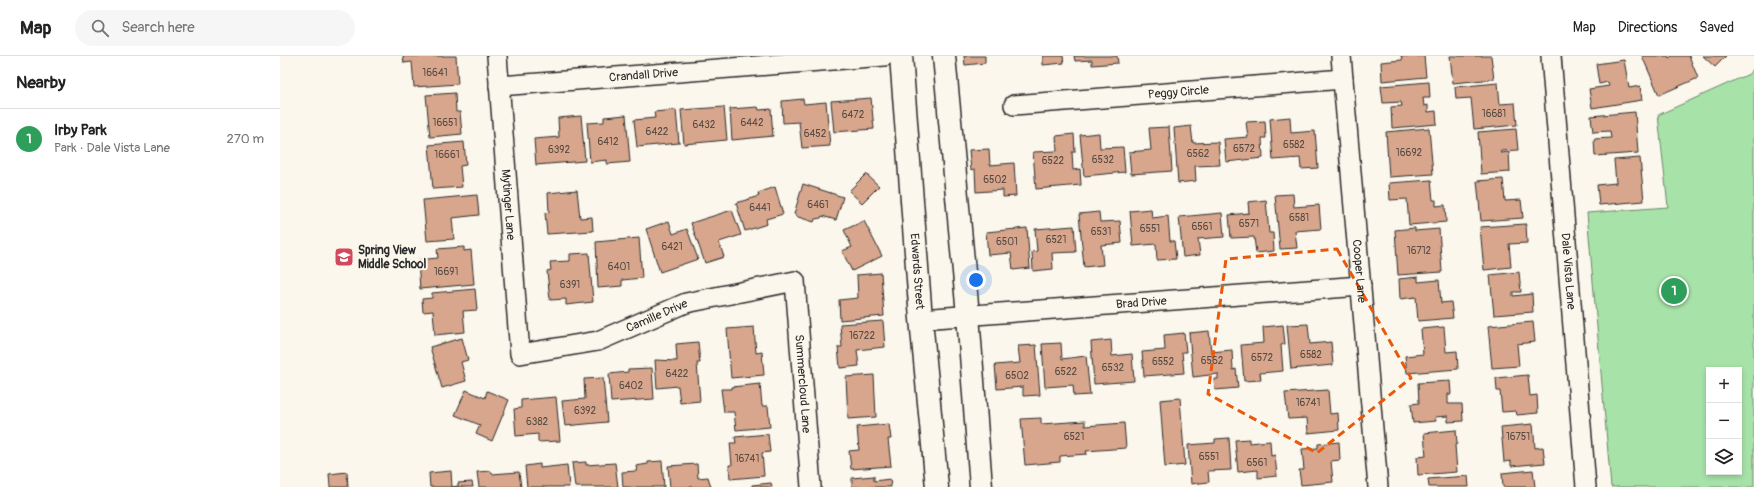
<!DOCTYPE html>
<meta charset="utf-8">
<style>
body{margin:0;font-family:Pangolin,sans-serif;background:#f6f6f6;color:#222}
.controls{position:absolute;right:12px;bottom:12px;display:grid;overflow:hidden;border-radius:0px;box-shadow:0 2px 6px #0003}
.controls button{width:36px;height:36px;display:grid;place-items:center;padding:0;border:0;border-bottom:1px solid #e0e0e0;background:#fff;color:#222;font:20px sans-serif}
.you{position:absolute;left:696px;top:224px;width:14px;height:14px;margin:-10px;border:3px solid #fff;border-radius:50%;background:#1a73e8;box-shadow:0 0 0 6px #1a73e833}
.badge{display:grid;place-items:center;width:26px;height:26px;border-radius:50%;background:#d1495b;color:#fff;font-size:13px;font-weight:700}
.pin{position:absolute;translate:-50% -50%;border:2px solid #fff;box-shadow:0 1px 4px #0006}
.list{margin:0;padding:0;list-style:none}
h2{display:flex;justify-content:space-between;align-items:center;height:52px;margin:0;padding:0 16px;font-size:17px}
h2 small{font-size:13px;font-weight:400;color:#767676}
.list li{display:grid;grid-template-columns:26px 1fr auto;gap:12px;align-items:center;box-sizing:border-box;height:60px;padding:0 16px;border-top:1px solid #e0e0e0}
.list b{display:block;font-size:15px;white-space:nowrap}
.list p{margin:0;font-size:13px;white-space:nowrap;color:#767676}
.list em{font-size:13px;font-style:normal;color:#767676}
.icon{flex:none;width:22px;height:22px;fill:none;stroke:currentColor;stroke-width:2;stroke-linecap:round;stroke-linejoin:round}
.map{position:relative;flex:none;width:1474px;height:431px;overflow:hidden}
header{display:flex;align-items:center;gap:24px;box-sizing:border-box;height:56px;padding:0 20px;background:#fff;border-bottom:1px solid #e0e0e0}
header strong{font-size:19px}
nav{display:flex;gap:22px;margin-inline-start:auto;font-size:14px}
.search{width:280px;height:36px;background:#f6f6f6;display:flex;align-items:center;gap:10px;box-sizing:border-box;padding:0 14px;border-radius:22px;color:#767676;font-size:15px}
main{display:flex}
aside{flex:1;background:#fff}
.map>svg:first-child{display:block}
.green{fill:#a7e3a8;stroke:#69876a;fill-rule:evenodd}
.building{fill:#d8a68c;stroke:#2b2b2b}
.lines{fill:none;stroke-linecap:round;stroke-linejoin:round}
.minor-casing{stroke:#2b2b2b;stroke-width:22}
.secondary-casing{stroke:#2b2b2b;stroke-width:25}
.minor{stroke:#fbf7ec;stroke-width:19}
.secondary{stroke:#fbf7ec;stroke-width:22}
.marked{fill:none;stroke:#e8590c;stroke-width:3;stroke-dasharray:8 5;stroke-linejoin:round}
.labels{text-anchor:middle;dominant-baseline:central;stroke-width:4;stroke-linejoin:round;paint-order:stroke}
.number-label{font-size:10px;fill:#564a43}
.street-label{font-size:12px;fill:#2b2b2b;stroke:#fbf7ec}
.poi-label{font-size:12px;font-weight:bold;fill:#2b2b2b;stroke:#fbf7ec;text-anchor:start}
</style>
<header>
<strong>Map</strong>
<div class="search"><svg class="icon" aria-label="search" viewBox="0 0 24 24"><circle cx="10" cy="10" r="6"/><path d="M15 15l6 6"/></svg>Search here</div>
<nav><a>Map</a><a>Directions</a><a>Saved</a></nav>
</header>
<main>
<aside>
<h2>Nearby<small></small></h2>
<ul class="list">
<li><span class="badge" style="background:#2e9e5b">1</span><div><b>Irby Park</b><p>Park · Dale Vista Lane</p></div><em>270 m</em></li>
</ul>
</aside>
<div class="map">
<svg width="1474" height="431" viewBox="0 0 1474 431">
<rect width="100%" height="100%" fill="#fbf7ec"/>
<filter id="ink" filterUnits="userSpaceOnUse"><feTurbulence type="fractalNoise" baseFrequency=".025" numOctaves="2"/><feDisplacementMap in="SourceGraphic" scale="8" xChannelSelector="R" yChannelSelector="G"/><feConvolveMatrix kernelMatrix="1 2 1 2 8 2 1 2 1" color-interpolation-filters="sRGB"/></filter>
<g filter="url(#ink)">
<path class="green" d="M 1474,12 L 1474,431 L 1331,431 L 1307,157 L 1388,151 L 1378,59 L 1469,18 ZM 1429,314 L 1459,314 L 1459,416 L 1429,416 Z"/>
<path class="building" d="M 123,0 L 176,0 L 178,28 L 134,31 L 132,6 L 124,7 Z
M 684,0 L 705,0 L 705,7 L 685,9 Z
M 763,0 L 783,0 L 784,7 L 763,9 Z
M 794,0 L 837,0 L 838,7 L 812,9 L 812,4 L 795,5 Z
M 1121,0 L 1144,0 L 1146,21 L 1102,25 L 1101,6 L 1122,4 Z
M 1170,0 L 1211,0 L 1214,23 L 1173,27 Z
M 1362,0 L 1388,0 L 1389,2 L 1392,0 L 1409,0 L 1418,22 L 1379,39 Z
M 1423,0 L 1446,0 L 1435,11 Z
M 1344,4 L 1349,32 L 1360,30 L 1362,44 L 1312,52 L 1309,33 L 1329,30 L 1328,26 L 1319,28 L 1316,8 Z
M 1149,26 L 1150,42 L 1143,42 L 1144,50 L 1148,49 L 1148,56 L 1156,55 L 1157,68 L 1112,72 L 1111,51 L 1122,50 L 1121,46 L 1103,47 L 1101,30 Z
M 1218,27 L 1220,48 L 1235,47 L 1237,69 L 1194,73 L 1191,42 L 1176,43 L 1175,31 Z
M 175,37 L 176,56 L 180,56 L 182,78 L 150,81 L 146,39 Z
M 591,42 L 594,73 L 554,76 L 551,45 Z
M 523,43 L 524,48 L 546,46 L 550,90 L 522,92 L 519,66 L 503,67 L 502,45 Z
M 444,51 L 447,84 L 404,88 L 401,54 Z
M 478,51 L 479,54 L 491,53 L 493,80 L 452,84 L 450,53 Z
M 396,54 L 399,87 L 357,91 L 354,64 L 375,62 L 374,56 Z
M 1355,56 L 1358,97 L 1315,100 L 1314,83 L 1331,82 L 1330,75 L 1313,76 L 1311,60 Z
M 346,59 L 350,106 L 327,108 L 327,104 L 310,106 L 307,67 L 324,66 L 324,61 Z
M 301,60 L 305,105 L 256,109 L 254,83 L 279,81 L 278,62 Z
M 1010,61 L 1011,77 L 1035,75 L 1038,112 L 1021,113 L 1020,102 L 993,104 L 990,63 Z
M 985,65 L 986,82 L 982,82 L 983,102 L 946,106 L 944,83 L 968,81 L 966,66 Z
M 911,70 L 913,87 L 938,86 L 940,109 L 915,110 L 916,125 L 898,127 L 894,72 Z
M 889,71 L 892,115 L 851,118 L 849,96 L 871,94 L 869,72 Z
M 1149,72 L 1153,118 L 1109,121 L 1106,76 Z
M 1236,73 L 1238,94 L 1220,95 L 1221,97 L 1229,96 L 1230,116 L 1201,118 L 1198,76 Z
M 819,77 L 820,92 L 843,91 L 845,116 L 804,120 L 800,79 Z
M 794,78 L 795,96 L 792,96 L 793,114 L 800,113 L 801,129 L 756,133 L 753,96 L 777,95 L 776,80 Z
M 184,86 L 186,109 L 180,110 L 182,131 L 153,133 L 149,89 Z
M 709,93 L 710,109 L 734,107 L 736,140 L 723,141 L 723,134 L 696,136 L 695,113 L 691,114 L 689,94 Z
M 1360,102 L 1364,145 L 1319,149 L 1317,129 L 1336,127 L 1334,104 Z
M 586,118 L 599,130 L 582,147 L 569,135 Z
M 1223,123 L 1225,145 L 1241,144 L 1243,162 L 1201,165 L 1197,125 Z
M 1151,124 L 1153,144 L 1156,144 L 1156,150 L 1165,149 L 1166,166 L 1129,169 L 1127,143 L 1110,144 L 1109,127 Z
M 523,128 L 563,141 L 556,164 L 542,160 L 541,162 L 535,163 L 534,166 L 515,160 L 516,159 L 514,158 Z
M 495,131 L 503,158 L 486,163 L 487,168 L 465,175 L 456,147 L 479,140 L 478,137 Z
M 297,134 L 300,162 L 312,161 L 313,175 L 267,178 L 265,157 L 269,156 L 268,137 Z
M 1013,138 L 1014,151 L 1039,149 L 1041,173 L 1015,175 L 1017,192 L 1000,193 L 995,139 Z
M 197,139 L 199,159 L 172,162 L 174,183 L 147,185 L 143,144 Z
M 986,144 L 989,177 L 993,177 L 994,195 L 976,197 L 974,181 L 951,182 L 949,159 L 969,157 L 968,146 Z
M 871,153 L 872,162 L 888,160 L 890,185 L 894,185 L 896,203 L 877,204 L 876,188 L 853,190 L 850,155 Z
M 452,154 L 461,179 L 439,186 L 444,201 L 425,207 L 411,167 Z
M 819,156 L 820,166 L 840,165 L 842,187 L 821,189 L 823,209 L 804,211 L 799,158 Z
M 942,157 L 944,181 L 918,183 L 920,199 L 903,201 L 899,161 Z
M 389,165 L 393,178 L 407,173 L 418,203 L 380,216 L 366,173 Z
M 584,165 L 602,200 L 572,215 L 562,195 L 572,191 L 564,174 Z
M 1246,168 L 1247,187 L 1229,188 L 1231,211 L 1204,214 L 1200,171 Z
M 794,170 L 796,196 L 772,197 L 773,213 L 753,215 L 752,196 L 757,195 L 755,173 Z
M 747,172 L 750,212 L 733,214 L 731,197 L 708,199 L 706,176 Z
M 1135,172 L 1135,175 L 1159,173 L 1162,216 L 1118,219 L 1115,174 Z
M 359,182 L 362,222 L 342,224 L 342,230 L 318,232 L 316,186 Z
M 184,191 L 184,195 L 191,194 L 194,228 L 140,233 L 138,204 L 158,202 L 157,193 Z
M 309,197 L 313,246 L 286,249 L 286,243 L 270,244 L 267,215 L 271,214 L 270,206 L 290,205 L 290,198 Z
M 1239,216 L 1241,236 L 1233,236 L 1233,240 L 1252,238 L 1253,256 L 1214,259 L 1210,219 Z
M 601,217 L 604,260 L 560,264 L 559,244 L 578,242 L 577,219 Z
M 1138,221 L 1138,226 L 1159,224 L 1161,247 L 1171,246 L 1173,262 L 1138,265 L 1136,241 L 1120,243 L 1119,223 Z
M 195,233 L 197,254 L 183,255 L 185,276 L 155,279 L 153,255 L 143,256 L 142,243 L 152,242 L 152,237 Z
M 603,265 L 605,291 L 577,294 L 579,310 L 560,312 L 558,291 L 562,291 L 560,268 Z
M 1253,266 L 1255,286 L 1237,288 L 1239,310 L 1212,312 L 1208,270 Z
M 1028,268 L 1030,288 L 1051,286 L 1053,309 L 1011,313 L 1007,269 Z
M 1003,269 L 1005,288 L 1001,289 L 1003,315 L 980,317 L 981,324 L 964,325 L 961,289 L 984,287 L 983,271 Z
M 474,271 L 476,297 L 482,296 L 484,319 L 451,322 L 447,273 Z
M 1164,271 L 1166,296 L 1177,295 L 1178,313 L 1127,317 L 1125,300 L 1143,298 L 1141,273 Z
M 929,275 L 931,296 L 952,294 L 953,314 L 956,313 L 958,332 L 935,334 L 934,323 L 938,323 L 938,318 L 913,321 L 909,277 Z
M 904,277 L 906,296 L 902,296 L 904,317 L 864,320 L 862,296 L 885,294 L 884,279 Z
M 182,282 L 188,304 L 181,306 L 186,325 L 162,332 L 150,291 Z
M 831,284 L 832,300 L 852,298 L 854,325 L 814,328 L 811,286 Z
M 418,286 L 420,307 L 417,307 L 420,345 L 400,347 L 398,330 L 377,332 L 375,304 L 397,305 L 396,288 Z
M 781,287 L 782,303 L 806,300 L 810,339 L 794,340 L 793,329 L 765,331 L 762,288 Z
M 756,289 L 760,339 L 743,340 L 743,331 L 717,333 L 715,309 L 740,307 L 738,290 Z
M 372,312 L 374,343 L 331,346 L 329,318 L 348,316 L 348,313 Z
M 594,319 L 596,361 L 568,363 L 566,321 Z
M 1248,319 L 1250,340 L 1257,339 L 1258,357 L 1237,359 L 1236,355 L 1222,356 L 1220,335 L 1217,335 L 1216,322 Z
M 323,322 L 327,366 L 285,370 L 282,345 L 305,343 L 304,323 Z
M 1170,325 L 1171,338 L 1168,338 L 1168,348 L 1182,348 L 1183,365 L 1168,366 L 1168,360 L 1155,361 L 1156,365 L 1133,367 L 1131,348 L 1139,347 L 1138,327 Z
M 480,328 L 482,350 L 488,350 L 490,371 L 456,374 L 454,356 L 444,356 L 441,333 L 452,333 L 452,331 Z
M 186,334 L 205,342 L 207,335 L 229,344 L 212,385 L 196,378 L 200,369 L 175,359 Z
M 1048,334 L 1050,358 L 1058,357 L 1059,374 L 1028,377 L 1027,362 L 1008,363 L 1005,337 Z
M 276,341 L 280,385 L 258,386 L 258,378 L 236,380 L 234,353 L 241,352 L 241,344 Z
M 900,342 L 905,409 L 885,411 L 880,344 Z
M 761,362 L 761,368 L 805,365 L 805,370 L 844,367 L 846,392 L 806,395 L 807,398 L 780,400 L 780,406 L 745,409 L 741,363 Z
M 609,368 L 611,383 L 608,383 L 611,410 L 571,413 L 569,395 L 579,394 L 577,371 Z
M 1253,368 L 1255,392 L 1263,391 L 1265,407 L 1231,410 L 1231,405 L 1224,406 L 1221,371 Z
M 1176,374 L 1177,388 L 1175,389 L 1177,416 L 1138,419 L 1137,401 L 1146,400 L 1144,377 Z
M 488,378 L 490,396 L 482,397 L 484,420 L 450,423 L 449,409 L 452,409 L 450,387 L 456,387 L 455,381 Z
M 949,382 L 951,414 L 928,415 L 929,426 L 911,428 L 908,389 L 935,387 L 935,383 Z
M 969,383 L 969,387 L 990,385 L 991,400 L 995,399 L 997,420 L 978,422 L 978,414 L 958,416 L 955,384 Z
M 1059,386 L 1060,404 L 1051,405 L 1053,426 L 1021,429 L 1019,414 L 1024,414 L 1022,393 L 1038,392 L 1038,388 Z
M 382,405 L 384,431 L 343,431 L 342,416 L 357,415 L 356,410 L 368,408 L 368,406 Z
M 306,406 L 306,409 L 335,407 L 338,431 L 295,431 L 292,407 Z
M 260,408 L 260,412 L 287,409 L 289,431 L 247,431 L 245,410 Z
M 417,408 L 418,422 L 428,421 L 431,431 L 390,431 L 388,410 Z
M 1253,414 L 1255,431 L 1223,431 L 1222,417 Z
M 171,415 L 172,431 L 178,430 L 178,427 L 192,426 L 193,431 L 150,431 L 149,417 Z
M 211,415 L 212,418 L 239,416 L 241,431 L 199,431 L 197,416 Z
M 67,416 L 68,431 L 50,431 L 49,418 Z
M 594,420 L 594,425 L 610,423 L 611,431 L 572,431 L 572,422 Z
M 1188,420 L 1189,431 L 1149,431 L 1148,423 Z
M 491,427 L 492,431 L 472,431 L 472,429 Z"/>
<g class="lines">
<defs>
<g id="minor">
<path id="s1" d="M 217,0 L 240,298 L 318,285 L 406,247 L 515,225 L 531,431"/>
<path id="s2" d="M 1061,0 L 1098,431"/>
<path id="s3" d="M 1271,0 L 1306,431"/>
<path id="s4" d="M 219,30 L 604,0"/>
<path id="s5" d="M 734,49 L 1063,23"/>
<path id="s6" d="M 641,263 L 1081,230"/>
</g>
<g id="secondary">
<path id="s7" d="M 621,0 L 641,263 L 657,431"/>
<path d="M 664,0 L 688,259 L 701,431"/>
</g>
</defs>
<use href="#minor" class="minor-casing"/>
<use href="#secondary" class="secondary-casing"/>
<use href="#minor" class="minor"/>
<use href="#secondary" class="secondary"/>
</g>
</g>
<path class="marked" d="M 1057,193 L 1131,322 L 1037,397 L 928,338 L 946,203 Z"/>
<defs>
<symbol id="school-square" viewBox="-11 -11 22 22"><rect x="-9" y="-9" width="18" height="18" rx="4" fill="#d1495b" stroke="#fbf7ec"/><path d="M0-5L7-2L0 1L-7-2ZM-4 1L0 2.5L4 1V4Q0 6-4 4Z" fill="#fff"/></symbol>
</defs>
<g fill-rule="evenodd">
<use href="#school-square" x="53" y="190" width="22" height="22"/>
</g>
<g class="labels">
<g class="number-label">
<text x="155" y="17">16641</text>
<text x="1214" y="58">16681</text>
<text x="573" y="59">6472</text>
<text x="165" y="67">16651</text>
<text x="472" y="67">6442</text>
<text x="424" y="69">6432</text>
<text x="377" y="76">6422</text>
<text x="535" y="78">6452</text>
<text x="328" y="86">6412</text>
<text x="1014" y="89">6582</text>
<text x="964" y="93">6572</text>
<text x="279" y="94">6392</text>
<text x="1129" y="97">16692</text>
<text x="918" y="98">6562</text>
<text x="167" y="99">16661</text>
<text x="823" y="104">6532</text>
<text x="773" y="105">6522</text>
<text x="715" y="124">6502</text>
<text x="538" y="149">6461</text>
<text x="480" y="152">6441</text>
<text x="1019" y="162">6581</text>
<text x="969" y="168">6571</text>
<text x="922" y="171">6561</text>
<text x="870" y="173">6551</text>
<text x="821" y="176">6531</text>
<text x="776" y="184">6521</text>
<text x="727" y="186">6501</text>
<text x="392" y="191">6421</text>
<text x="1139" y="195">16712</text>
<text x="339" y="211">6401</text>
<text x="166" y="216">16691</text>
<text x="290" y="229">6391</text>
<text x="582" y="280">16722</text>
<text x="1031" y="299">6582</text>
<text x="982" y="302">6572</text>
<text x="932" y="305">6562</text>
<text x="883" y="306">6552</text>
<text x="833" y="312">6532</text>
<text x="786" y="316">6522</text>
<text x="397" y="318">6422</text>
<text x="737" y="320">6502</text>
<text x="351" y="330">6402</text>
<text x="1028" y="347">16741</text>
<text x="305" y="355">6392</text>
<text x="257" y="366">6382</text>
<text x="794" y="381">6521</text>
<text x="1238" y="381">16751</text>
<text x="929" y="401">6551</text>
<text x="467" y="403">16741</text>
<text x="977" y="407">6561</text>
</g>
<g class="street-label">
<text stroke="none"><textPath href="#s4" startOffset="145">Crandall Drive</textPath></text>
<text stroke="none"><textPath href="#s5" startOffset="165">Peggy Circle</textPath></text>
<text stroke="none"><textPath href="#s1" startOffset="149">Mytinger Lane</textPath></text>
<text stroke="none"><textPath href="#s2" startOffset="216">Cooper Lane</textPath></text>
<text stroke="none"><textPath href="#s3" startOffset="216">Dale Vista Lane</textPath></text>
<text stroke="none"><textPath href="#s7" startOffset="216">Edwards Street</textPath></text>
<text stroke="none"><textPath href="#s6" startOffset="221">Brad Drive</textPath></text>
<text stroke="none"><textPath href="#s1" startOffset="442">Camille Drive</textPath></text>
<text stroke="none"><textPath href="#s1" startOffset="688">Summercloud Lane</textPath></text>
</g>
<g class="poi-label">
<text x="78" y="194">Spring View<tspan x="78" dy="14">Middle School</tspan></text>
</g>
</g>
</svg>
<div class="controls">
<button>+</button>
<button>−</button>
<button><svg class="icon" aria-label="layers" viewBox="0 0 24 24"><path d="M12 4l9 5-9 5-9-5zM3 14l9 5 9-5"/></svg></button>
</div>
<div class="you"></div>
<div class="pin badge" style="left:1394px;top:235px;background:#2e9e5b">1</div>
</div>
</main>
